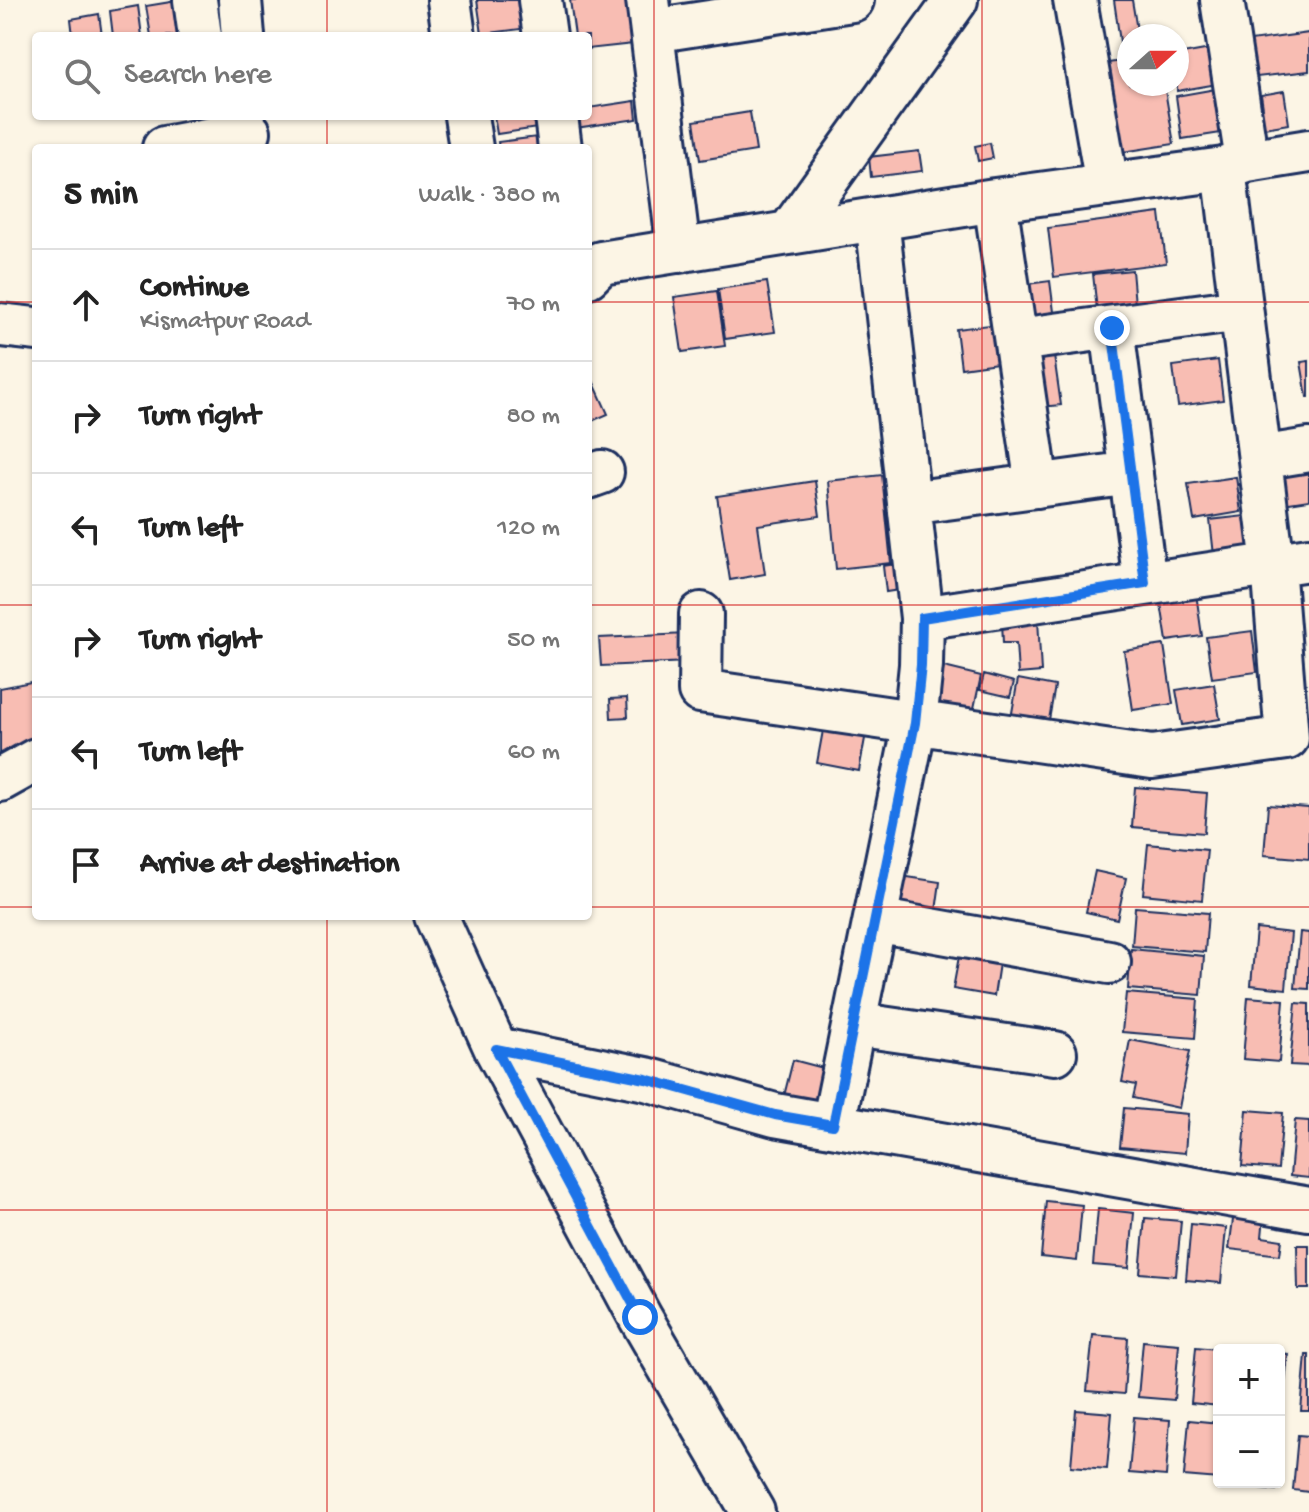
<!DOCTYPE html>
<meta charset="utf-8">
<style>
body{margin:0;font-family:"Gochi Hand",sans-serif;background:#f2f2f2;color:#222}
.controls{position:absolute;right:24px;bottom:24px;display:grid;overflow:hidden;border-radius:8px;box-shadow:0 2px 6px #0004}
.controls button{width:72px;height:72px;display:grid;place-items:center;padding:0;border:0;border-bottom:2px solid #e0e0e0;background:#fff;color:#222;font:40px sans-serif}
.compass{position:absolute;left:1117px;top:24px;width:72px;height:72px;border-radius:50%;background:#fff;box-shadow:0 2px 6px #0004;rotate:69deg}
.stop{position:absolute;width:24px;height:24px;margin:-18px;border:6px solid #1a73e8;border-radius:50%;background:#fff}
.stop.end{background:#1a73e8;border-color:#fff;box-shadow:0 2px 8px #0008}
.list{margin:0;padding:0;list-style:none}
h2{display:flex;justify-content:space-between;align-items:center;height:104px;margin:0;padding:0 32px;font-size:34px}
h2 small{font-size:26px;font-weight:400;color:#767676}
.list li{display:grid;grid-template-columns:52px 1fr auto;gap:24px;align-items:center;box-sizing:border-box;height:112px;padding:0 32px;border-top:2px solid #e0e0e0}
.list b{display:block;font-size:30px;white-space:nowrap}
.list p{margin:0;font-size:26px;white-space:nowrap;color:#767676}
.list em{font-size:26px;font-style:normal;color:#767676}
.icon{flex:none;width:44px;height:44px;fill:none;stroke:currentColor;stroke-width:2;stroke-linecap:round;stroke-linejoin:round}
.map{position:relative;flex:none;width:1309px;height:1512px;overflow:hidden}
.search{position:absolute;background:#fff;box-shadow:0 2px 6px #0004;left:32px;top:32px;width:560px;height:88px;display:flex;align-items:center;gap:20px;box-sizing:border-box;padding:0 28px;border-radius:8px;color:#767676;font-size:30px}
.panel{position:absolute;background:#fff;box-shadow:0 2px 6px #0004;left:32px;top:144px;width:560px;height:776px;border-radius:8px}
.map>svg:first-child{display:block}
.building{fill:#f8bdb3;stroke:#1b2f5e;stroke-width:2}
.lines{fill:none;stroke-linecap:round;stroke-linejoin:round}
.minor-casing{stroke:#1b2f5e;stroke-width:48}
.minor{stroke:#fcf5e5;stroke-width:42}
.route{stroke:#1a73e8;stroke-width:10}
.grid{fill:none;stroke:#d62828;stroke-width:2;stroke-opacity:0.55}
</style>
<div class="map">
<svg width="1309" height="1512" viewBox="0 0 1309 1512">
<rect width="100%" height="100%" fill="#fcf5e5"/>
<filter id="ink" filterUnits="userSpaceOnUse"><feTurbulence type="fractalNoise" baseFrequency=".0125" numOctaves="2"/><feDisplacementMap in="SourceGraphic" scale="16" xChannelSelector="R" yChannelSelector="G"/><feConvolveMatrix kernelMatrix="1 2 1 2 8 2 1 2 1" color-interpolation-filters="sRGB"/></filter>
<g filter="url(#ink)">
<path class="building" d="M 477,0 L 525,0 L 529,28 L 482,34 Z
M 570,0 L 636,0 L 642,43 L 588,49 L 588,36 L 575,36 Z
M 1114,0 L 1132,0 L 1138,36 L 1129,36 L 1129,48 L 1121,49 Z
M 177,1 L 183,36 L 151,36 L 146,6 Z
M 138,6 L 142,36 L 113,36 L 110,11 Z
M 99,14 L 102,36 L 73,36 L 71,19 Z
M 1309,33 L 1309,71 L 1248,78 L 1243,42 Z
M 1216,48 L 1223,83 L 1177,91 L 1177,55 Z
M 1129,60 L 1129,84 L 1164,84 L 1174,144 L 1116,153 L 1101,64 Z
M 1227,87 L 1234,131 L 1182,139 L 1176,96 Z
M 1284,91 L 1289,124 L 1251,130 L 1247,111 L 1263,108 L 1261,95 Z
M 635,101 L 637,119 L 575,128 L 573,116 L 588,116 L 588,108 Z
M 750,112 L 756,151 L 700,160 L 694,121 Z
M 494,116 L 542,116 L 544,127 L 497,134 Z
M 545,136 L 547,148 L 499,148 L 498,142 Z
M 990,143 L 993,158 L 978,161 L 975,146 Z
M 919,151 L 922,171 L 871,177 L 869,157 Z
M 1160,213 L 1166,263 L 1054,277 L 1048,228 Z
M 1132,270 L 1136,316 L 1098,319 L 1093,274 Z
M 1050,281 L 1056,327 L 1018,331 L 1012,286 Z
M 767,282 L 775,332 L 725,339 L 718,289 Z
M 717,291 L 725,346 L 682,352 L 674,297 Z
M 1006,323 L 1012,361 L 961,368 L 956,329 Z
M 1054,356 L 1061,405 L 1040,407 L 1034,359 Z
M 1218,360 L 1223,400 L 1178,406 L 1173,366 Z
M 1309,361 L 1309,397 L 1307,397 L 1301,362 Z
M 593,381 L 608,414 L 592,421 L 588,413 L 588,383 Z
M 1309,461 L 1309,500 L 1276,505 L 1271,466 Z
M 882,475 L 891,563 L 836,569 L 828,481 Z
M 1236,477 L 1241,512 L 1194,520 L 1188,484 Z
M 815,481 L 820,516 L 758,525 L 765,574 L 730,580 L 717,496 Z
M 1245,516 L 1250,560 L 1215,564 L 1210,520 Z
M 902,563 L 906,589 L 886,592 L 883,566 Z
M 1195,586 L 1202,636 L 1167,641 L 1159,591 Z
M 1038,619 L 1041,672 L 1018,674 L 1016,643 L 1003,643 L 1002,621 Z
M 1252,631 L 1257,672 L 1212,678 L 1206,637 Z
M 687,634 L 688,662 L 601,666 L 599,638 Z
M 1164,645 L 1173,704 L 1133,710 L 1124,651 Z
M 944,667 L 981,676 L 971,722 L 934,714 Z
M 984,674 L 1014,682 L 1010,697 L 980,690 Z
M 1018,679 L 1055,686 L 1047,731 L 1010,724 Z
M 36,681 L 36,750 L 0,764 L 0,688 Z
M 1214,684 L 1220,719 L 1182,725 L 1176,690 Z
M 627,698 L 628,717 L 611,718 L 610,699 Z
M 824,725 L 866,733 L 859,771 L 817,763 Z
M 1135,787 L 1207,793 L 1204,833 L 1132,827 Z
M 1268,805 L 1309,808 L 1309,859 L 1264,855 Z
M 1148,844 L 1207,850 L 1202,900 L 1143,894 Z
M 1095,871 L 1126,878 L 1117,919 L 1086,912 Z
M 901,876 L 940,882 L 935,918 L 895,912 Z
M 1135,907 L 1208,913 L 1205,952 L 1132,946 Z
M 1256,929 L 1291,933 L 1286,989 L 1251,985 Z
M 1300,932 L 1309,933 L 1309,989 L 1295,988 Z
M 1131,949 L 1204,956 L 1201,995 L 1128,989 Z
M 960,951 L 1000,957 L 994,996 L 953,989 Z
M 1126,993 L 1198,999 L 1195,1038 L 1122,1032 Z
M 1248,997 L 1284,1000 L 1279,1062 L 1243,1059 Z
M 1296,1003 L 1309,1004 L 1309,1066 L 1290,1065 Z
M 1130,1040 L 1190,1051 L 1179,1108 L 1133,1098 L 1136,1085 L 1122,1082 Z
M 793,1060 L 831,1070 L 821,1109 L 783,1100 Z
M 1124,1108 L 1188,1114 L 1185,1153 L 1120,1147 Z
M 1247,1110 L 1283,1113 L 1278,1169 L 1242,1166 Z
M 1295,1120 L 1309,1121 L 1309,1178 L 1290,1176 Z
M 1046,1201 L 1082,1205 L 1077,1261 L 1041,1257 Z
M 1098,1209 L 1134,1213 L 1129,1268 L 1093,1265 Z
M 1234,1212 L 1264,1216 L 1262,1237 L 1282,1240 L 1280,1255 L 1229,1249 Z
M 1145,1218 L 1181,1221 L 1176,1276 L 1140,1273 Z
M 1191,1224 L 1226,1228 L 1221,1283 L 1186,1280 Z
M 1297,1245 L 1309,1245 L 1309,1289 L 1298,1289 Z
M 1093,1335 L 1128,1338 L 1124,1394 L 1087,1391 Z
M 1143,1341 L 1179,1344 L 1174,1400 L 1138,1397 Z
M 1196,1347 L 1227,1350 L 1219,1350 L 1219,1406 L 1191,1403 Z
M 1279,1353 L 1288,1354 L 1282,1410 L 1279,1410 Z
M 1306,1355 L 1309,1355 L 1309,1411 L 1301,1411 Z
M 1076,1410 L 1112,1413 L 1107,1469 L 1071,1466 Z
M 1134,1417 L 1170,1420 L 1166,1476 L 1129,1473 Z
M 1189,1420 L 1219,1423 L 1219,1479 L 1184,1476 Z
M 1298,1435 L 1309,1436 L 1309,1492 L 1293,1490 Z
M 1240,1482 L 1276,1482 L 1276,1490 L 1239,1486 Z"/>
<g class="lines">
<defs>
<path id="minor" d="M 195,0 L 200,36
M 240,0 L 243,36
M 449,0 L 454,36
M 540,0 L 545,36
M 648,0 L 679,251
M 1075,0 L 1107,185
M 1222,0 L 1247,161
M 652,31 L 852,0
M 466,116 L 471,148
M 556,116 L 560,148
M 164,148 L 249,132
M 995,200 L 1037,486
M 789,233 L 956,0
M 588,276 L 601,263 L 995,200 L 1224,169 L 1247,161 L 1309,151
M 0,325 L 36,329
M 1112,328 L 1145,583
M 1017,340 L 1241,310
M 1260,458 L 1309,450
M 588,477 L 602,472
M 909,503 L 1131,473
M 701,614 L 700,691 L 1152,757 L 1287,738 L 1273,565 L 1224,169
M 922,618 L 1309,559
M 0,780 L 36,760
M 436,916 L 496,1049 L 640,1317 L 753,1512
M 875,920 L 1109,962
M 854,1024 L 1055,1053
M 496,1049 L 646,1079 L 775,1115 L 1309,1209
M 833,1125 L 915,723 L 921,665 L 922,618 L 877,219"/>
</defs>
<use href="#minor" class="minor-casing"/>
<use href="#minor" class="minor"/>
</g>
</g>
<g class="lines" filter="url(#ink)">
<path class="route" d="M 640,1317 L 496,1049 L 646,1079 L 775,1115 L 833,1125 L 915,723 L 921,665 L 922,618 L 1145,583 L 1112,328"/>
</g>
<path class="grid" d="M 327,0 L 327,36M 654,0 L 654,1512M 982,0 L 982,1512M 327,116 L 327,148M 0,302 L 36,302M 588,302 L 1309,302M 0,605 L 36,605M 588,605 L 1309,605M 0,907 L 36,907M 588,907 L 1309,907M 327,916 L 327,1512M 0,1210 L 1309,1210"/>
</svg>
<div class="controls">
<button>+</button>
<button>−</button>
</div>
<svg class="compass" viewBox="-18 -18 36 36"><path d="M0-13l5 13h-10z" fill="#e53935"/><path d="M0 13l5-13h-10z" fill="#767676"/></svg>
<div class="stop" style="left:640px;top:1317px"></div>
<div class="stop end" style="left:1112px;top:328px"></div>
<div class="search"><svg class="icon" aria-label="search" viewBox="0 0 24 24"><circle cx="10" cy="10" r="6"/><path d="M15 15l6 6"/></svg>Search here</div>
<section class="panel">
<h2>5 min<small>Walk · 380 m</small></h2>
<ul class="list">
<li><svg class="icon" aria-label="ahead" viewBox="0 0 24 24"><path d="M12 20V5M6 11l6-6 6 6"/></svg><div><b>Continue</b><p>Kismatpur Road</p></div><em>70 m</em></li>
<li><svg class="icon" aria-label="right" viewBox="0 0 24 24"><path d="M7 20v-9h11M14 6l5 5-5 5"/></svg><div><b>Turn right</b></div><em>80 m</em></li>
<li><svg class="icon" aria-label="left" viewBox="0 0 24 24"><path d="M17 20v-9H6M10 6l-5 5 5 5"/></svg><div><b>Turn left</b></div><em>120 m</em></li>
<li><svg class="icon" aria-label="right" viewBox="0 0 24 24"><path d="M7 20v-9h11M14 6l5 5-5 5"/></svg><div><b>Turn right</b></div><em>50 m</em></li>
<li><svg class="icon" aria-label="left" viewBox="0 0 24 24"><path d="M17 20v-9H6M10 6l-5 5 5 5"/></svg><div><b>Turn left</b></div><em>60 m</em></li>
<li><svg class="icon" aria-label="arrive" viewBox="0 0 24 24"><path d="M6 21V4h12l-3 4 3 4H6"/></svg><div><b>Arrive at destination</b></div></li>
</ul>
</section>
</div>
